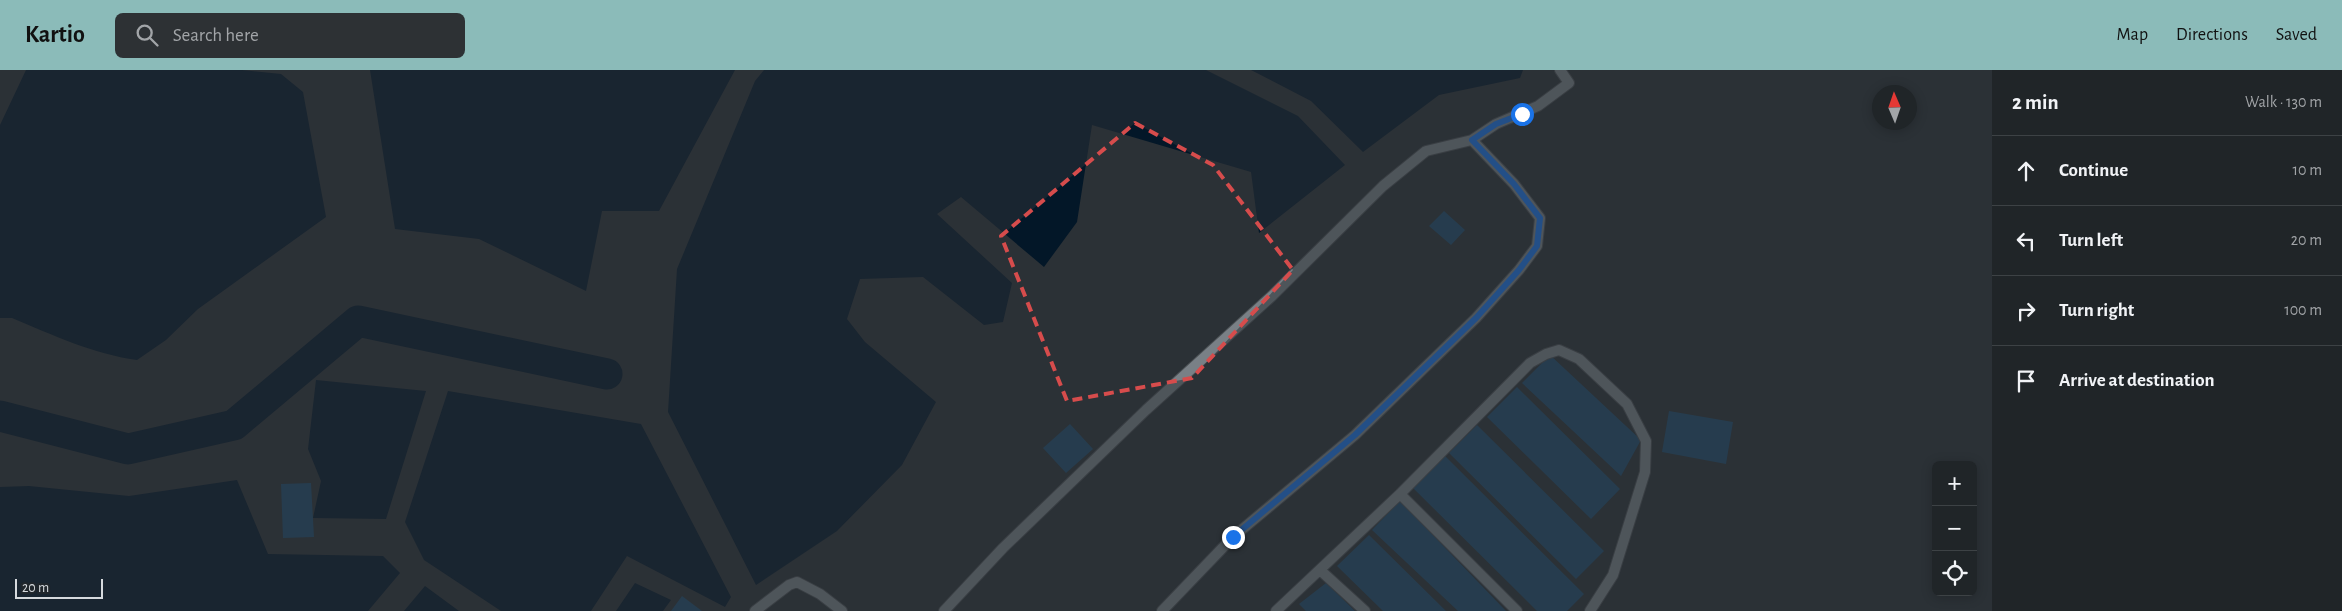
<!DOCTYPE html>
<meta charset="utf-8">
<style>
body{margin:0;font-family:"Alegreya Sans",sans-serif;background:#2d3134;color:#f1f3f6}
.controls{position:absolute;right:15px;bottom:15px;display:grid;overflow:hidden;border-radius:8px;box-shadow:0 2px 12px #0003}
.controls button{width:45px;height:45px;display:grid;place-items:center;padding:0;border:0;border-bottom:1px solid #3d4245;background:#202528;color:#f1f3f6;font:25px sans-serif}
.compass{position:absolute;left:1872px;top:15px;width:45px;height:45px;border-radius:50%;background:#202528;box-shadow:0 2px 12px #0003;rotate:358deg}
.scale{position:absolute;left:15px;bottom:12px;width:88px;box-sizing:border-box;padding-left:5px;border:2px solid #d6dadd;border-top:0;font-size:14px;line-height:18px;white-space:nowrap;color:#d6dadd;-webkit-text-stroke:4px #21272c;paint-order:stroke}
.stop{position:absolute;width:15px;height:15px;margin:-11px;border:4px solid #1a73e8;border-radius:50%;background:#fff}
.stop.end{background:#1a73e8;border-color:#fff;box-shadow:0 1px 5px #0008}
.list{margin:0;padding:0;list-style:none}
h2{display:flex;justify-content:space-between;align-items:center;height:65px;margin:0;padding:0 20px;font-size:21px}
h2 small{font-size:16px;font-weight:400;color:#a2a5a8}
.list li{display:grid;grid-template-columns:32px 1fr auto;gap:15px;align-items:center;box-sizing:border-box;height:70px;padding:0 20px;border-top:1px solid #3d4245}
.list b{display:block;font-size:19px;white-space:nowrap}
.list em{font-size:16px;font-style:normal;color:#a2a5a8}
.icon{flex:none;width:28px;height:28px;fill:none;stroke:currentColor;stroke-width:2;stroke-linecap:round;stroke-linejoin:round}
.map{position:relative;flex:none;width:1992px;height:541px;overflow:hidden}
header{display:flex;align-items:center;gap:30px;box-sizing:border-box;height:70px;padding:0 25px;background:#8bbbb9;color:#111}
header strong{font-size:24px}
nav{display:flex;gap:28px;margin-inline-start:auto;font-size:18px}
.search{width:350px;height:45px;background:#2d3134;display:flex;align-items:center;gap:12px;box-sizing:border-box;padding:0 18px;border-radius:8px;color:#a2a5a8;font-size:19px}
main{display:flex}
aside{flex:1;background:#202528}
.map>svg:first-child{display:block}
.water{fill:#031728}
.lines{fill:none;stroke-linecap:round;stroke-linejoin:round}
.canal{stroke:#031728;stroke-width:31}
.building{fill:#204b6b}
.street-casing{stroke:#4a4f53;stroke-width:12}
.street{stroke:#798086;stroke-width:10}
.route{stroke:#1a73e8;stroke-width:6}
.marked{fill:none;stroke:#d64c4c;stroke-width:4;stroke-dasharray:10 6;stroke-linejoin:round}
</style>
<header>
<strong>Kartio</strong>
<div class="search"><svg class="icon" aria-label="search" viewBox="0 0 24 24"><circle cx="10" cy="10" r="6"/><path d="M15 15l6 6"/></svg>Search here</div>
<nav><a>Map</a><a>Directions</a><a>Saved</a></nav>
</header>
<main>
<div class="map">
<svg width="1992" height="541" viewBox="0 0 1992 541">
<rect width="100%" height="100%" fill="#2b3136"/>
<path class="water" d="M 26,0 L 242,0 L 281,4 L 303,22 L 326,147 L 198,239 L 166,270 L 137,290 C 93,284 53,265 12,248 L 0,248 L 0,55 Z
M 370,0 L 735,0 L 659,141 L 602,141 L 586,221 L 479,169 L 395,159 Z
M 764,0 L 1206,0 L 1298,46 L 1345,95 L 1259,163 L 1251,102 L 1092,55 L 1077,152 L 1044,197 L 961,127 L 937,144 L 1012,213 L 1003,252 L 984,255 L 923,207 L 860,209 L 847,249 L 865,272 L 936,332 L 902,395 L 837,461 L 756,515 L 668,342 L 677,199 L 755,11 Z
M 1251,0 L 1523,0 L 1520,8 L 1439,25 L 1363,82 L 1311,31 Z
M 316,310 L 426,321 L 386,449 L 313,448 L 321,411 L 308,379 Z
M 448,321 L 641,354 L 731,527 L 725,537 L 627,486 L 591,541 L 501,541 L 424,490 L 405,452 Z
M 237,410 L 268,484 L 383,486 L 400,503 L 368,541 L 0,541 L 0,417 L 29,416 L 129,426 Z
M 635,513 L 671,530 L 663,541 L 616,541 Z
M 425,516 L 459,541 L 404,541 Z"/>
<g class="lines">
<path class="canal" d="M 0,346 L 128,379 L 234,355 L 358,251 L 607,304"/>
</g>
<path class="building" d="M 1444,141 L 1465,160 L 1451,175 L 1429,156 Z
M 1550,285 L 1641,370 L 1621,406 L 1522,313 Z
M 1517,317 L 1620,419 L 1591,449 L 1487,347 Z
M 1669,341 L 1733,352 L 1726,394 L 1662,382 Z
M 1070,354 L 1093,379 L 1066,403 L 1043,378 Z
M 1477,355 L 1604,481 L 1576,509 L 1449,383 Z
M 1445,386 L 1584,524 L 1567,541 L 1537,541 L 1413,418 Z
M 311,413 L 314,467 L 283,468 L 281,414 Z
M 1400,431 L 1506,541 L 1458,541 L 1372,460 Z
M 1369,465 L 1446,541 L 1383,541 L 1337,496 Z
M 1326,513 L 1355,541 L 1306,541 L 1299,534 Z
M 682,526 L 702,541 L 671,541 Z"/>
<g class="lines">
<defs>
<path id="street" d="M 1400,424 L 1517,541
M 1320,500 L 1365,541
M 755,541 L 789,515 L 797,512 L 820,524 L 842,541
M 944,541 L 1003,478 L 1146,340 L 1272,226 L 1383,116 L 1426,81 L 1472,70 L 1496,54 L 1538,36 L 1569,13 L 1560,0
M 1162,541 L 1233,467 L 1355,365 L 1476,248 L 1519,200 L 1537,176 L 1540,148 L 1514,114 L 1472,70
M 1276,541 L 1400,424 L 1530,293 L 1546,284 L 1559,280 L 1579,289 L 1627,334 L 1646,371 L 1645,402 L 1613,505 L 1590,541"/>
</defs>
<use href="#street" class="street-casing"/>
<use href="#street" class="street"/>
</g>
<g class="lines">
<path class="route" d="M 1233,467 L 1355,365 L 1476,248 L 1519,200 L 1537,176 L 1540,148 L 1514,114 L 1472,70 L 1496,54 L 1522,44"/>
</g>
<path d="M0 0H1992V541H0ZM 1135,53 L 1213,95 L 1293,200 L 1192,308 L 1067,331 L 1001,166 Z" fill="#2b3136" fill-opacity=".55" fill-rule="evenodd"/>
<path class="marked" d="M 1135,53 L 1213,95 L 1293,200 L 1192,308 L 1067,331 L 1001,166 Z"/>
</svg>
<div class="controls">
<button>+</button>
<button>−</button>
<button><svg class="icon" aria-label="locate" viewBox="0 0 24 24"><circle cx="12" cy="12" r="6"/><path d="M12 2v4M12 18v4M2 12h4M18 12h4"/></svg></button>
</div>
<svg class="compass" viewBox="-18 -18 36 36"><path d="M0-13l5 13h-10z" fill="#e53935"/><path d="M0 13l5-13h-10z" fill="#a2a5a8"/></svg>
<div class="scale">20 m</div>
<div class="stop" style="left:1522px;top:44px"></div>
<div class="stop end" style="left:1233px;top:467px"></div>
</div>
<aside>
<h2>2 min<small>Walk · 130 m</small></h2>
<ul class="list">
<li><svg class="icon" aria-label="ahead" viewBox="0 0 24 24"><path d="M12 20V5M6 11l6-6 6 6"/></svg><div><b>Continue</b></div><em>10 m</em></li>
<li><svg class="icon" aria-label="left" viewBox="0 0 24 24"><path d="M17 20v-9H6M10 6l-5 5 5 5"/></svg><div><b>Turn left</b></div><em>20 m</em></li>
<li><svg class="icon" aria-label="right" viewBox="0 0 24 24"><path d="M7 20v-9h11M14 6l5 5-5 5"/></svg><div><b>Turn right</b></div><em>100 m</em></li>
<li><svg class="icon" aria-label="arrive" viewBox="0 0 24 24"><path d="M6 21V4h12l-3 4 3 4H6"/></svg><div><b>Arrive at destination</b></div></li>
</ul>
</aside>
</main>
